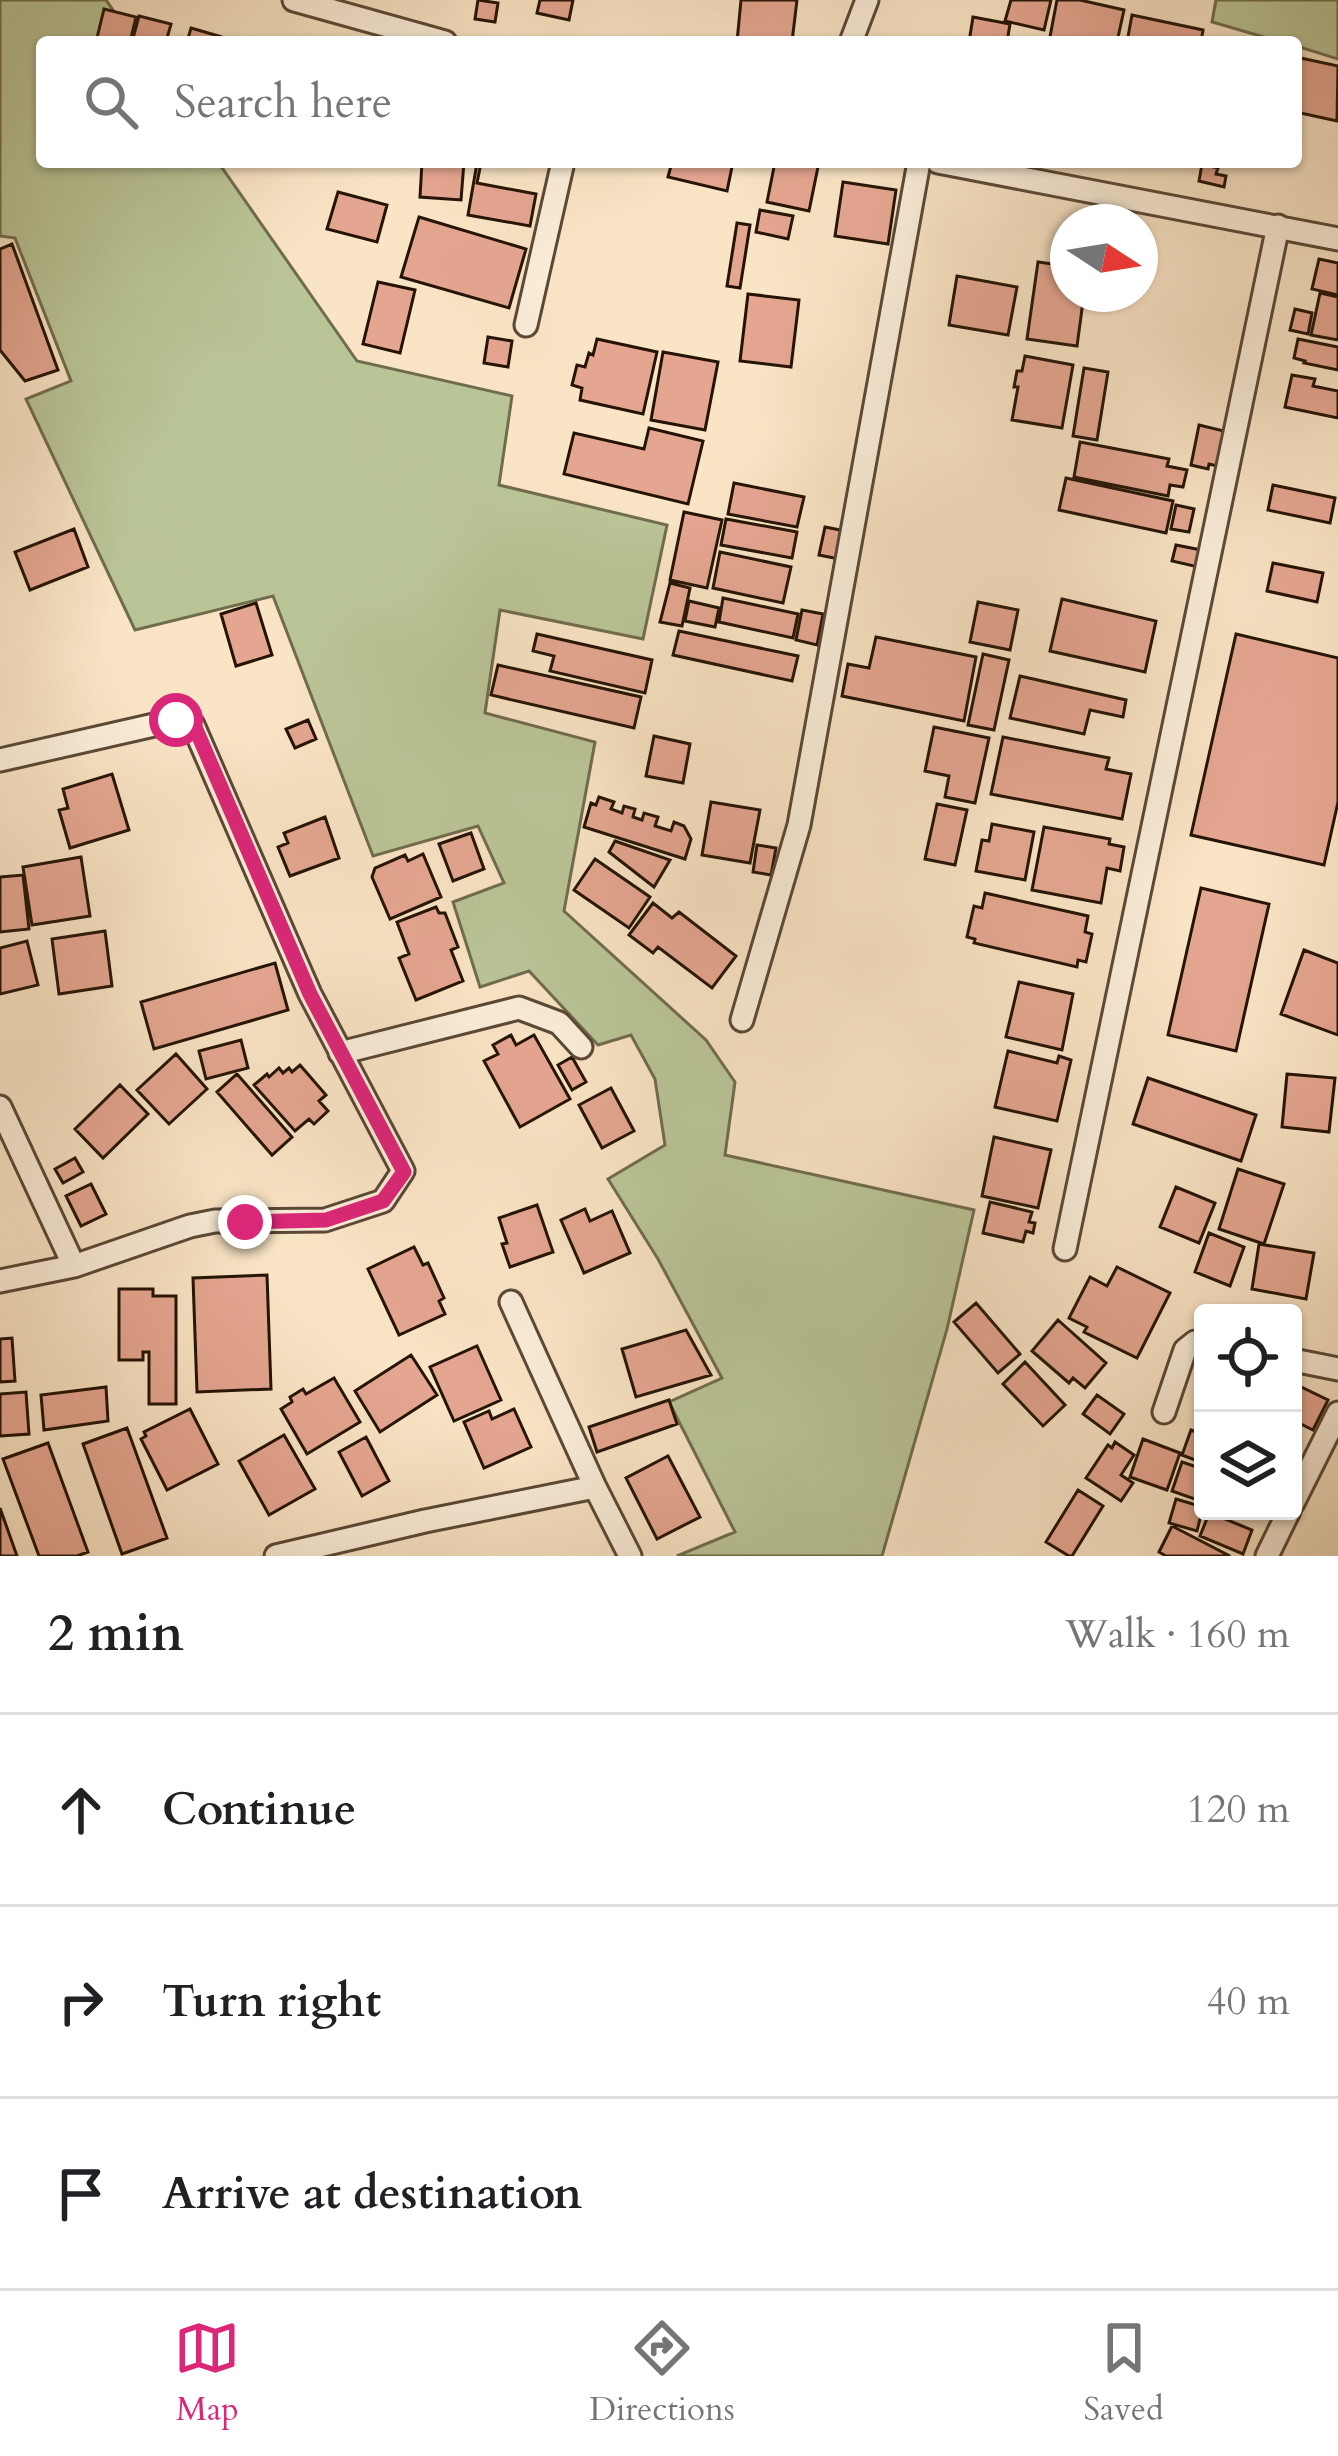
<!DOCTYPE html>
<meta charset="utf-8">
<style>
body{margin:0;font-family:Cardo,serif;background:#f6f6f6;color:#202124}
.controls{position:absolute;right:36px;bottom:36px;display:grid;overflow:hidden;border-radius:12px;box-shadow:0 3px 9px #0004}
.controls button{width:108px;height:108px;display:grid;place-items:center;padding:0;border:0;border-bottom:3px solid #e0e0e0;background:#fff;color:#202124;font:60px sans-serif}
.compass{position:absolute;left:1050px;top:204px;width:108px;height:108px;border-radius:50%;background:#fff;box-shadow:0 3px 9px #0004;rotate:102deg}
.stop{position:absolute;width:36px;height:36px;margin:-27px;border:9px solid #db2777;border-radius:50%;background:#fff}
.stop.end{background:#db2777;border-color:#fff;box-shadow:0 3px 12px #0008}
.list{margin:0;padding:0;list-style:none}
h2{display:flex;justify-content:space-between;align-items:center;height:156px;margin:0;padding:0 48px;font-size:51px}
h2 small{font-size:39px;font-weight:400;color:#757577}
.list li{display:grid;grid-template-columns:78px 1fr auto;gap:36px;align-items:center;box-sizing:border-box;height:192px;padding:0 48px;border-top:3px solid #e0e0e0}
.list b{display:block;font-size:45px;white-space:nowrap}
.list em{font-size:39px;font-style:normal;color:#757577}
.icon{flex:none;width:66px;height:66px;fill:none;stroke:currentColor;stroke-width:2;stroke-linecap:round;stroke-linejoin:round}
.map{position:relative;flex:none;width:1338px;height:1556px;overflow:hidden}
.search{position:absolute;background:#fff;box-shadow:0 3px 9px #0004;left:36px;right:36px;top:36px;height:132px;display:flex;align-items:center;gap:30px;box-sizing:border-box;padding:0 42px;border-radius:12px;color:#757577;font-size:45px}
.sheet{height:732px;background:#fff}
nav{display:flex;justify-content:space-around;align-items:center;box-sizing:border-box;height:168px;border-top:3px solid #e0e0e0;background:#fff;font-size:33px;color:#757577}
nav a{display:grid;justify-items:center;gap:6px}
nav .on{color:#db2777}
.map>svg:first-child{display:block}
.green{fill:#bac597;stroke:#706c4e;stroke-width:3}
.building{fill:#e5a691;stroke:#251406;stroke-width:3}
.lines{fill:none;stroke-linecap:round;stroke-linejoin:round}
.street-casing{stroke:#5a4836;stroke-width:27}
.street{stroke:#fbedd9;stroke-width:21}
.route{stroke:#db2777;stroke-width:15}
</style>
<div class="map">
<svg width="1338" height="1556" viewBox="0 0 1338 1556">
<rect width="100%" height="100%" fill="#f9e4c5"/>
<filter id="stains"><feTurbulence type="fractalNoise" baseFrequency=".00167" numOctaves="4"/><feColorMatrix values="0 0 0 0 .2 0 0 0 0 .09 0 0 0 0 .02 0 0 0 .5 -.17"/></filter>
<radialGradient id="worn" r=".72"><stop offset=".6" stop-color="#630" stop-opacity="0"/><stop offset="1" stop-color="#630" stop-opacity=".3"/></radialGradient>
<path class="green" d="M 0,0 L 106,0 L 135,42 L 42,42 L 42,162 L 218,162 L 357,361 L 512,396 L 499,485 L 667,525 L 643,639 L 500,610 L 485,713 L 595,742 L 564,911 L 706,1040 L 735,1082 L 725,1155 L 974,1210 L 947,1329 L 882,1556 L 677,1556 L 735,1532 L 669,1402 L 722,1378 L 658,1259 L 608,1179 L 665,1145 L 655,1079 L 631,1035 L 598,1045 L 529,971 L 480,987 L 453,902 L 504,883 L 478,826 L 373,856 L 273,596 L 135,630 L 26,399 L 71,381 L 15,238 L 0,236 Z
M 1216,0 L 1338,0 L 1338,59 L 1296,46 L 1296,42 L 1281,42 L 1212,22 Z"/>
<path class="building" d="M 478,0 L 498,3 L 495,22 L 475,19 Z
M 540,0 L 573,0 L 569,20 L 537,13 Z
M 741,0 L 797,0 L 792,42 L 737,42 Z
M 1011,0 L 1051,0 L 1044,30 L 1005,21 Z
M 1057,0 L 1080,0 L 1124,10 L 1117,42 L 1049,42 Z
M 104,9 L 136,17 L 130,42 L 96,42 Z
M 1132,15 L 1203,30 L 1201,42 L 1127,42 Z
M 139,16 L 171,24 L 166,42 L 132,42 Z
M 973,17 L 1010,24 L 1007,42 L 969,42 Z
M 191,28 L 239,42 L 187,42 Z
M 1296,57 L 1338,66 L 1337,121 L 1296,112 Z
M 422,162 L 464,162 L 461,200 L 420,197 Z
M 672,162 L 733,162 L 727,191 L 668,177 Z
M 775,162 L 819,162 L 809,211 L 767,202 Z
M 477,163 L 481,163 L 477,183 L 536,194 L 530,226 L 468,215 Z
M 1202,164 L 1218,168 L 1216,174 L 1226,176 L 1224,187 L 1199,181 Z
M 843,182 L 896,190 L 888,244 L 835,236 Z
M 338,192 L 387,205 L 377,242 L 327,229 Z
M 760,210 L 793,216 L 788,239 L 756,232 Z
M 419,217 L 526,249 L 509,308 L 401,277 Z
M 737,223 L 750,225 L 740,288 L 727,286 Z
M 12,244 L 58,370 L 25,381 L 0,350 L 0,249 Z
M 1062,252 L 1068,253 L 1068,294 L 1084,294 L 1077,346 L 1027,339 L 1038,262 L 1060,265 Z
M 1319,259 L 1338,263 L 1338,295 L 1312,289 Z
M 957,276 L 1017,287 L 1008,335 L 949,325 Z
M 378,282 L 415,290 L 400,353 L 363,344 Z
M 1320,293 L 1338,297 L 1338,340 L 1311,335 Z
M 748,294 L 799,300 L 791,367 L 740,361 Z
M 1295,309 L 1312,313 L 1308,334 L 1290,330 Z
M 488,337 L 512,341 L 508,367 L 484,363 Z
M 597,339 L 657,352 L 643,414 L 580,400 L 582,388 L 572,385 L 577,365 L 585,367 L 589,353 L 593,355 Z
M 1298,339 L 1338,347 L 1338,370 L 1304,363 L 1305,361 L 1294,358 Z
M 663,352 L 718,362 L 705,430 L 651,420 Z
M 1025,356 L 1073,365 L 1062,428 L 1012,420 L 1018,387 L 1014,387 L 1017,371 L 1022,371 Z
M 1084,368 L 1108,372 L 1097,440 L 1073,436 Z
M 1292,375 L 1315,379 L 1313,386 L 1338,391 L 1338,418 L 1285,407 Z
M 1199,425 L 1224,431 L 1217,466 L 1209,464 L 1208,469 L 1191,465 Z
M 649,428 L 703,441 L 688,504 L 564,474 L 574,433 L 644,449 Z
M 1080,442 L 1169,459 L 1167,466 L 1187,470 L 1183,487 L 1170,485 L 1168,496 L 1074,477 Z
M 1066,478 L 1173,501 L 1166,533 L 1059,510 Z
M 734,483 L 804,497 L 797,527 L 728,514 Z
M 1273,485 L 1335,498 L 1330,523 L 1268,510 Z
M 1176,505 L 1194,509 L 1189,532 L 1171,529 Z
M 684,512 L 722,520 L 707,588 L 670,580 Z
M 726,519 L 797,532 L 792,558 L 721,545 Z
M 825,527 L 845,531 L 839,559 L 819,555 Z
M 74,529 L 88,567 L 30,590 L 15,552 Z
M 1176,545 L 1201,550 L 1198,567 L 1172,561 Z
M 720,552 L 791,567 L 783,603 L 713,588 Z
M 1273,563 L 1323,573 L 1317,602 L 1267,591 Z
M 670,583 L 690,588 L 682,626 L 660,622 Z
M 723,598 L 798,614 L 793,638 L 719,622 Z
M 1062,599 L 1156,621 L 1145,672 L 1050,651 Z
M 689,601 L 719,608 L 715,627 L 685,621 Z
M 978,602 L 1018,610 L 1010,650 L 970,642 Z
M 256,603 L 272,655 L 236,666 L 221,614 Z
M 802,610 L 823,614 L 817,645 L 796,640 Z
M 679,631 L 798,656 L 792,681 L 673,655 Z
M 537,634 L 652,660 L 645,693 L 550,671 L 554,656 L 533,651 Z
M 1236,634 L 1338,658 L 1338,802 L 1324,865 L 1191,835 Z
M 876,637 L 976,657 L 964,721 L 842,696 L 848,664 L 869,668 Z
M 983,654 L 1009,660 L 994,730 L 968,725 Z
M 498,665 L 641,697 L 634,728 L 491,695 Z
M 1020,676 L 1126,700 L 1123,717 L 1090,710 L 1084,734 L 1010,718 Z
M 308,720 L 316,739 L 295,748 L 286,729 Z
M 934,727 L 989,738 L 975,803 L 945,797 L 949,776 L 925,771 Z
M 654,736 L 690,744 L 683,783 L 646,776 Z
M 1003,737 L 1109,758 L 1106,769 L 1131,774 L 1122,819 L 991,794 Z
M 112,774 L 129,830 L 70,848 L 59,810 L 68,808 L 63,789 Z
M 599,797 L 614,802 L 611,809 L 622,813 L 624,806 L 635,809 L 633,817 L 642,820 L 644,813 L 658,817 L 655,826 L 671,831 L 674,822 L 684,826 L 691,839 L 685,859 L 584,827 L 591,803 L 596,805 Z
M 711,802 L 760,810 L 750,863 L 702,855 Z
M 937,804 L 967,810 L 955,865 L 925,859 Z
M 325,817 L 339,858 L 290,876 L 278,847 L 288,843 L 284,833 Z
M 992,824 L 1034,832 L 1025,880 L 976,871 L 982,840 L 989,841 Z
M 1044,827 L 1110,839 L 1109,844 L 1124,847 L 1120,871 L 1107,868 L 1101,903 L 1032,890 Z
M 471,833 L 484,869 L 453,881 L 439,844 Z
M 615,841 L 670,860 L 654,887 L 609,852 Z
M 757,845 L 776,848 L 771,875 L 753,872 Z
M 423,854 L 441,897 L 390,919 L 372,877 L 375,868 L 405,855 L 408,861 Z
M 81,857 L 90,916 L 32,925 L 23,867 Z
M 595,859 L 650,897 L 629,928 L 574,890 Z
M 23,875 L 29,929 L 0,932 L 0,877 Z
M 1201,888 L 1269,904 L 1236,1051 L 1168,1035 Z
M 985,893 L 1088,916 L 1085,932 L 1092,934 L 1086,962 L 1078,960 L 1077,967 L 974,943 L 975,939 L 967,937 L 974,906 L 982,908 Z
M 653,903 L 672,918 L 679,912 L 736,956 L 712,988 L 658,947 L 653,953 L 629,935 Z
M 436,907 L 439,913 L 445,913 L 458,947 L 451,950 L 463,981 L 416,1000 L 399,958 L 409,954 L 397,922 Z
M 105,931 L 112,986 L 59,994 L 52,939 Z
M 27,941 L 38,985 L 0,994 L 0,948 Z
M 1304,950 L 1338,963 L 1338,1035 L 1281,1014 Z
M 275,963 L 288,1010 L 154,1049 L 141,1002 Z
M 1019,982 L 1073,994 L 1062,1050 L 1006,1037 Z
M 511,1035 L 516,1045 L 534,1035 L 570,1099 L 520,1127 L 484,1061 L 498,1054 L 493,1045 Z
M 241,1040 L 248,1068 L 206,1079 L 199,1051 Z
M 1008,1051 L 1057,1063 L 1059,1056 L 1071,1060 L 1057,1121 L 995,1107 Z
M 176,1054 L 207,1089 L 169,1124 L 137,1090 Z
M 572,1057 L 586,1082 L 572,1090 L 558,1065 Z
M 300,1065 L 326,1095 L 319,1101 L 328,1111 L 314,1124 L 309,1119 L 295,1131 L 254,1085 L 267,1074 L 269,1077 L 279,1068 L 283,1073 L 289,1068 L 292,1072 Z
M 237,1074 L 292,1137 L 272,1155 L 217,1092 Z
M 1287,1074 L 1335,1078 L 1329,1132 L 1282,1127 Z
M 1148,1078 L 1256,1115 L 1241,1161 L 1133,1124 Z
M 120,1085 L 148,1114 L 103,1158 L 75,1129 Z
M 611,1088 L 634,1131 L 602,1148 L 579,1105 Z
M 994,1137 L 1051,1150 L 1038,1208 L 982,1196 Z
M 75,1158 L 83,1172 L 63,1183 L 55,1169 Z
M 1238,1169 L 1284,1184 L 1264,1244 L 1219,1229 Z
M 91,1184 L 106,1214 L 81,1226 L 66,1196 Z
M 1176,1187 L 1215,1203 L 1199,1243 L 1160,1227 Z
M 990,1202 L 1032,1212 L 1029,1222 L 1035,1223 L 1033,1233 L 1026,1231 L 1023,1242 L 983,1233 Z
M 537,1205 L 553,1252 L 510,1267 L 502,1244 L 507,1243 L 499,1218 Z
M 585,1209 L 590,1221 L 612,1211 L 630,1253 L 584,1273 L 561,1220 Z
M 1209,1233 L 1244,1247 L 1230,1286 L 1195,1272 Z
M 1259,1244 L 1314,1253 L 1306,1299 L 1252,1289 Z
M 414,1247 L 423,1265 L 428,1263 L 444,1298 L 439,1301 L 445,1314 L 399,1335 L 368,1269 Z
M 1117,1267 L 1170,1293 L 1137,1358 L 1084,1332 L 1087,1327 L 1069,1318 L 1090,1277 L 1107,1286 Z
M 267,1275 L 271,1389 L 197,1392 L 193,1278 Z
M 119,1289 L 153,1289 L 153,1296 L 176,1296 L 176,1404 L 149,1404 L 149,1352 L 143,1352 L 143,1360 L 119,1360 Z
M 976,1303 L 1020,1354 L 998,1373 L 954,1322 Z
M 1058,1320 L 1106,1363 L 1085,1388 L 1073,1378 L 1069,1383 L 1032,1351 Z
M 686,1330 L 711,1375 L 636,1397 L 622,1349 Z
M 12,1338 L 15,1381 L 0,1382 L 0,1339 Z
M 477,1346 L 501,1400 L 454,1421 L 430,1367 Z
M 411,1355 L 437,1395 L 380,1432 L 355,1391 Z
M 1025,1362 L 1065,1405 L 1043,1426 L 1003,1384 Z
M 334,1378 L 360,1422 L 307,1454 L 281,1409 L 292,1402 L 290,1397 L 303,1389 L 306,1394 Z
M 1293,1383 L 1328,1400 L 1313,1430 L 1293,1420 Z
M 106,1387 L 108,1421 L 44,1430 L 41,1395 Z
M 26,1392 L 29,1434 L 0,1436 L 0,1394 Z
M 1097,1395 L 1124,1414 L 1110,1434 L 1083,1414 Z
M 669,1400 L 677,1424 L 597,1452 L 589,1427 Z
M 190,1409 L 218,1464 L 167,1490 L 141,1439 L 146,1436 L 144,1432 Z
M 514,1409 L 531,1447 L 484,1468 L 464,1422 L 489,1411 L 492,1419 Z
M 127,1428 L 167,1538 L 122,1554 L 83,1444 Z
M 1191,1430 L 1203,1435 L 1203,1463 L 1182,1455 Z
M 284,1435 L 315,1489 L 269,1515 L 239,1461 Z
M 366,1437 L 389,1481 L 362,1496 L 339,1452 Z
M 1143,1439 L 1180,1453 L 1167,1490 L 1130,1477 Z
M 1115,1442 L 1134,1455 L 1121,1475 L 1133,1483 L 1121,1501 L 1086,1478 L 1108,1445 L 1112,1448 Z
M 48,1443 L 88,1552 L 77,1556 L 39,1556 L 3,1459 Z
M 668,1456 L 700,1517 L 657,1539 L 626,1478 Z
M 1182,1462 L 1203,1469 L 1203,1502 L 1172,1491 Z
M 1078,1490 L 1103,1506 L 1072,1556 L 1069,1556 L 1046,1542 Z
M 1176,1499 L 1203,1507 L 1197,1531 L 1169,1523 Z
M 0,1508 L 17,1556 L 0,1556 Z
M 1210,1511 L 1227,1515 L 1225,1519 L 1252,1530 L 1243,1554 L 1200,1536 Z
M 1172,1526 L 1230,1556 L 1166,1556 L 1159,1552 Z"/>
<g class="lines">
<defs>
<path id="street" d="M 294,0 L 445,42
M 851,42 L 867,0
M 938,162 L 1338,239
M 526,325 L 563,162
M 0,760 L 176,720 L 193,725 L 310,994 L 403,1171 L 383,1201 L 325,1220 L 215,1221 L 190,1226 L 74,1266 L 0,1281
M 742,1020 L 799,825 L 919,162
M 340,1053 L 519,1008 L 559,1023 L 581,1047
M 0,1107 L 74,1266
M 1065,1249 L 1278,226
M 511,1302 L 595,1487 L 630,1556
M 1293,1360 L 1338,1369
M 1164,1412 L 1185,1350 L 1195,1342 L 1203,1342
M 1293,1503 L 1338,1413
M 276,1556 L 425,1521 L 595,1487
M 1267,1556 L 1289,1511"/>
</defs>
<use href="#street" class="street-casing"/>
<use href="#street" class="street"/>
</g>
<g class="lines">
<path class="route" d="M 176,720 L 194,725 L 310,994 L 404,1172 L 383,1201 L 326,1220 L 245,1222"/>
</g>
<rect width="100%" height="100%" filter="url(#stains)"/>
<rect width="100%" height="100%" fill="url(#worn)"/>
</svg>
<div class="controls">
<button><svg class="icon" aria-label="locate" viewBox="0 0 24 24"><circle cx="12" cy="12" r="6"/><path d="M12 2v4M12 18v4M2 12h4M18 12h4"/></svg></button>
<button><svg class="icon" aria-label="layers" viewBox="0 0 24 24"><path d="M12 4l9 5-9 5-9-5zM3 14l9 5 9-5"/></svg></button>
</div>
<svg class="compass" viewBox="-18 -18 36 36"><path d="M0-13l5 13h-10z" fill="#e53935"/><path d="M0 13l5-13h-10z" fill="#757577"/></svg>
<div class="stop" style="left:176px;top:720px"></div>
<div class="stop end" style="left:245px;top:1222px"></div>
<div class="search"><svg class="icon" aria-label="search" viewBox="0 0 24 24"><circle cx="10" cy="10" r="6"/><path d="M15 15l6 6"/></svg>Search here</div>
</div>
<section class="sheet">
<h2>2 min<small>Walk · 160 m</small></h2>
<ul class="list">
<li><svg class="icon" aria-label="ahead" viewBox="0 0 24 24"><path d="M12 20V5M6 11l6-6 6 6"/></svg><div><b>Continue</b></div><em>120 m</em></li>
<li><svg class="icon" aria-label="right" viewBox="0 0 24 24"><path d="M7 20v-9h11M14 6l5 5-5 5"/></svg><div><b>Turn right</b></div><em>40 m</em></li>
<li><svg class="icon" aria-label="arrive" viewBox="0 0 24 24"><path d="M6 21V4h12l-3 4 3 4H6"/></svg><div><b>Arrive at destination</b></div></li>
</ul>
</section>
<nav>
<a class="on"><svg class="icon" aria-label="map" viewBox="0 0 24 24"><path d="M3 6l6-2 6 2 6-2v14l-6 2-6-2-6 2zM9 4v14M15 6v14"/></svg>Map</a>
<a><svg class="icon" aria-label="directions" viewBox="0 0 24 24"><path d="M12 3l9 9-9 9-9-9zM9 14v-3h6M13 9l2 2-2 2"/></svg>Directions</a>
<a><svg class="icon" aria-label="saved" viewBox="0 0 24 24"><path d="M7 4h10v16l-5-4-5 4z"/></svg>Saved</a>
</nav>
